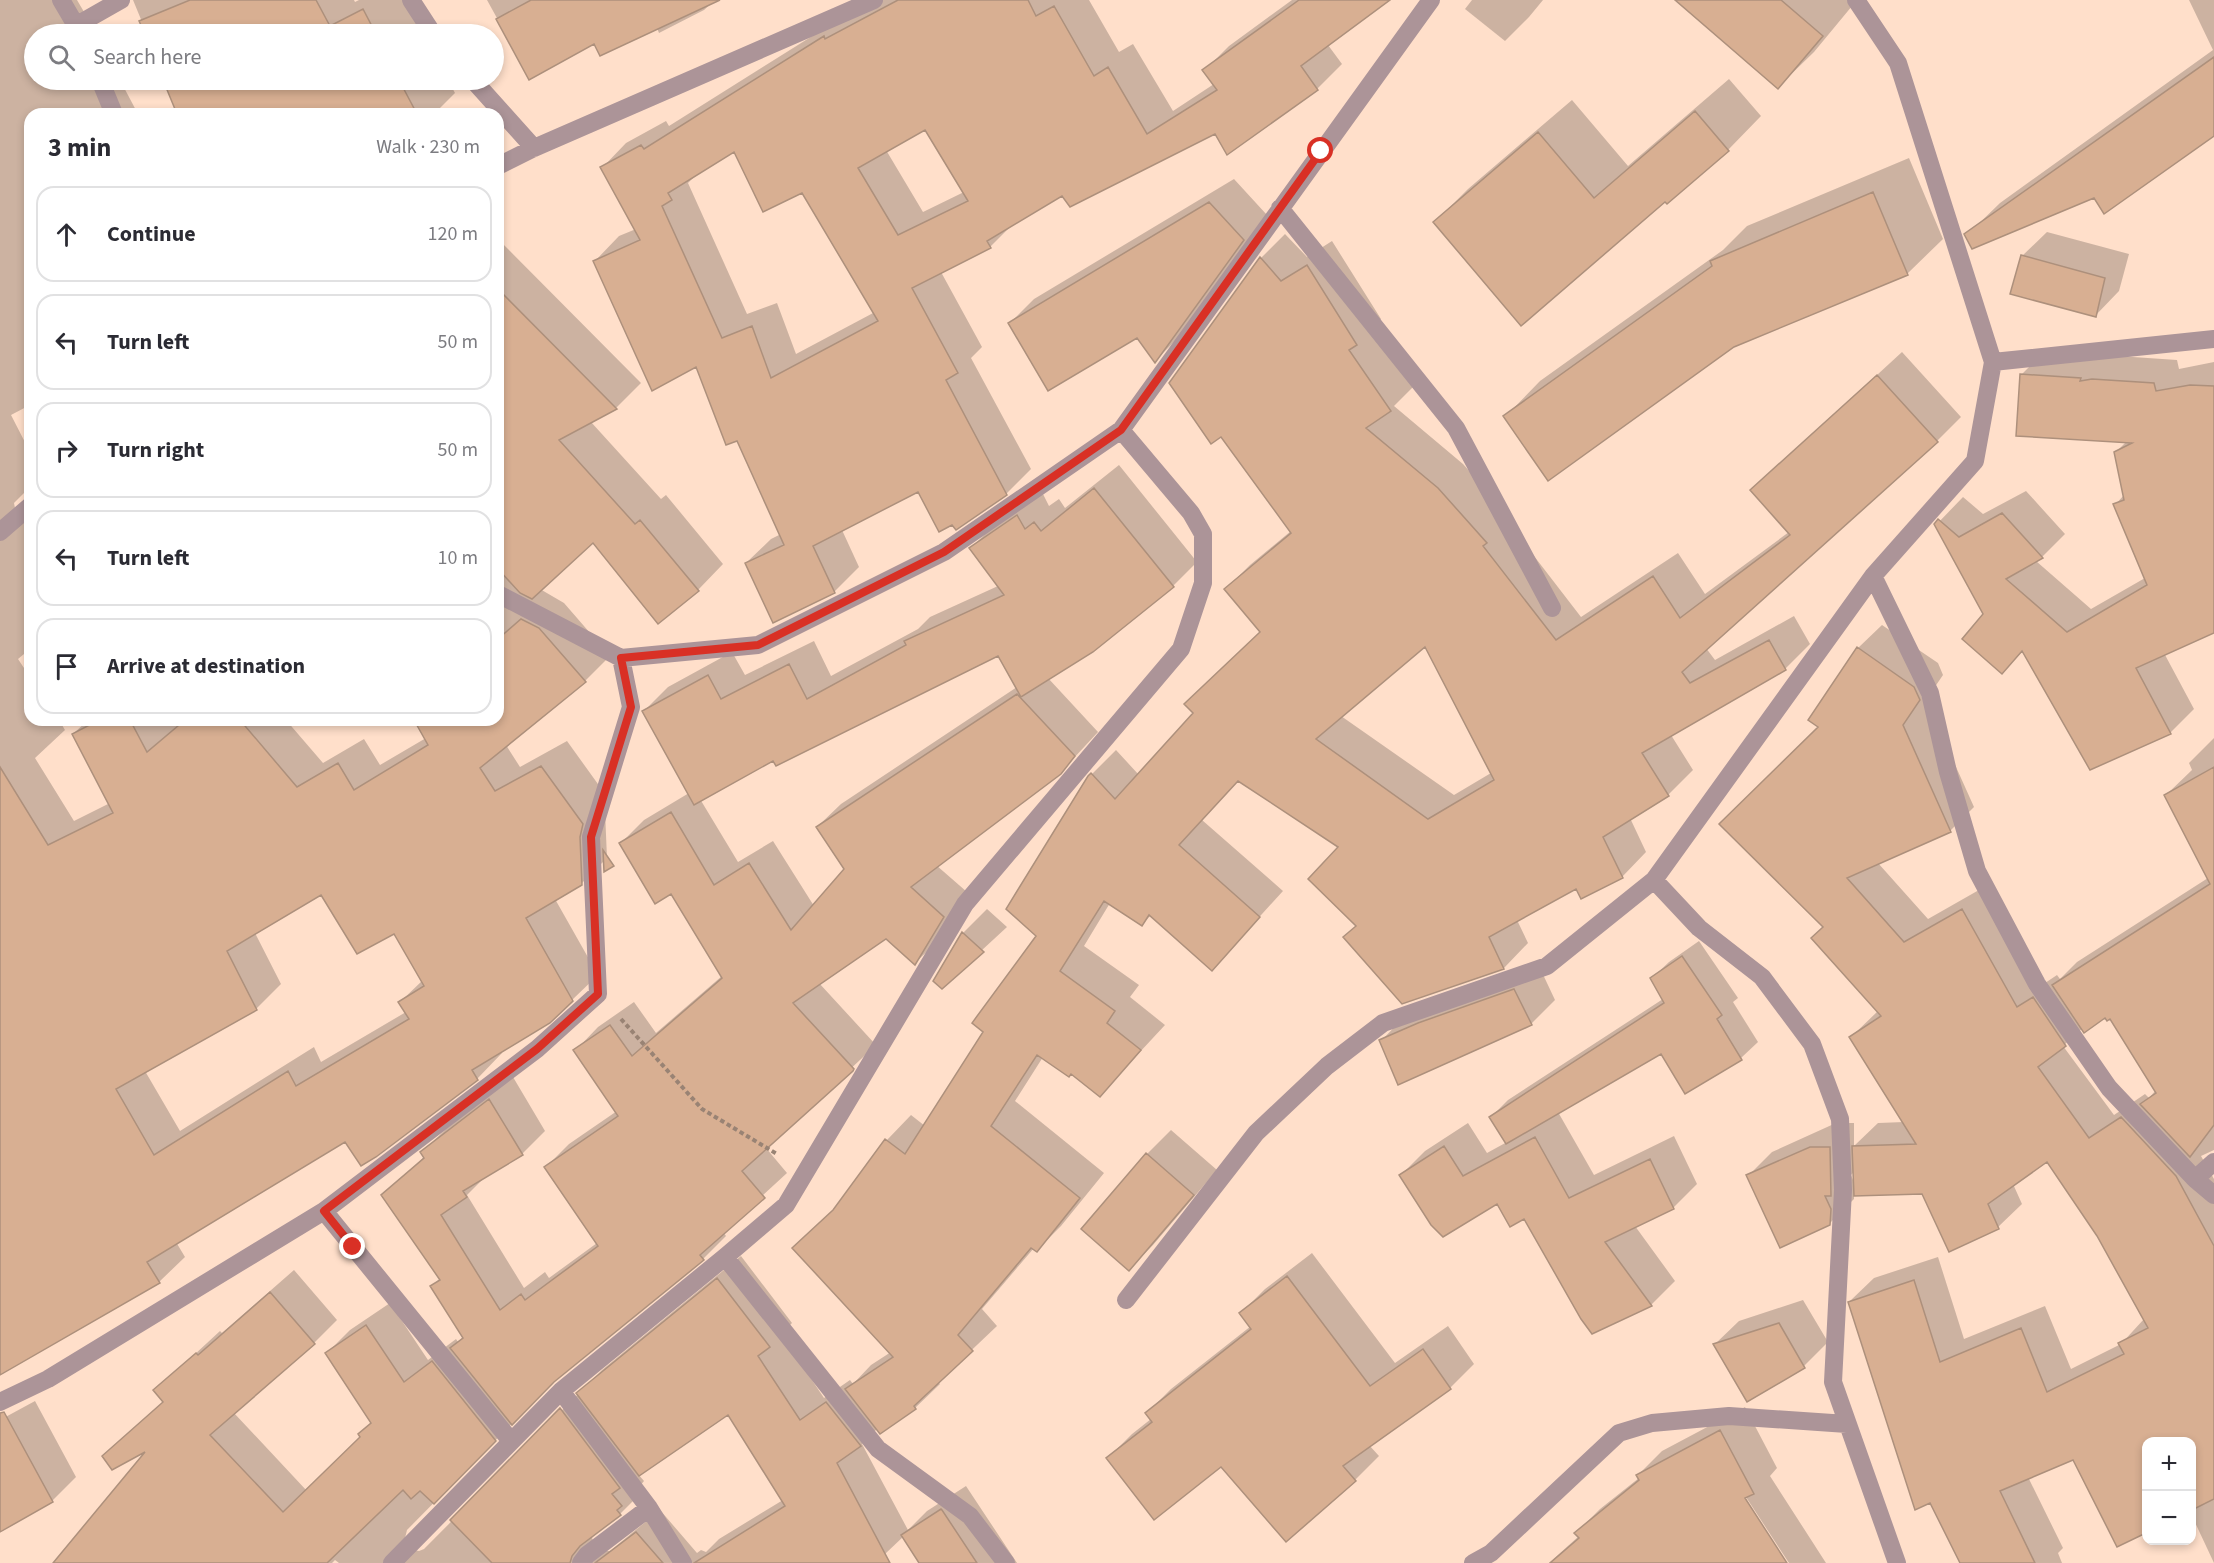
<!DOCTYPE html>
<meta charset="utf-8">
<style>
body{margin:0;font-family:"Source Sans 3",sans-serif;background:#f2f2f3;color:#2b2b33}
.controls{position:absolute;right:18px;bottom:18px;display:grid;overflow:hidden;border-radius:12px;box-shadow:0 3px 9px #0003}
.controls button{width:54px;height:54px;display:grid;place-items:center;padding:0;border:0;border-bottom:2px solid #e1e1e2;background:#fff;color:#2b2b33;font:30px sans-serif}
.stop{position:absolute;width:18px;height:18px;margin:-14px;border:4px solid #d93025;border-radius:50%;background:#fff}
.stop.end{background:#d93025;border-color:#fff;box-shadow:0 2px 6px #0008}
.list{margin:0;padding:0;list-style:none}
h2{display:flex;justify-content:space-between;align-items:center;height:78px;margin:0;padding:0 24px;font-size:26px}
h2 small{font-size:20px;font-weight:400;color:#7c7c81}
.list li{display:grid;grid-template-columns:39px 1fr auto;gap:18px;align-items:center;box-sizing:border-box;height:96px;margin:0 12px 12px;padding:0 12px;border:2px solid #e1e1e2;border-radius:18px}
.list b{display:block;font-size:22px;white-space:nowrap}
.list em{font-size:20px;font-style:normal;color:#7c7c81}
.icon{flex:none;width:33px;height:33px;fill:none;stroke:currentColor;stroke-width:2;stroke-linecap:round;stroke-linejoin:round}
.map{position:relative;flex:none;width:2214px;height:1563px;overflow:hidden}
.search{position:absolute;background:#fff;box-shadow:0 3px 9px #0003;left:24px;top:24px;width:480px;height:66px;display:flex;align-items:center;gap:15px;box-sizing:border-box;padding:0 21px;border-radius:33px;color:#7c7c81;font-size:22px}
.panel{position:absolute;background:#fff;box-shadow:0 3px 9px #0003;left:24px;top:108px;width:480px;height:618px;border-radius:18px}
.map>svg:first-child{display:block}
.shadow{fill:#0003;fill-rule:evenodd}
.building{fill:#d8af92;stroke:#ad907c;stroke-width:1.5;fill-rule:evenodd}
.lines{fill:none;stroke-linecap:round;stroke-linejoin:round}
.path{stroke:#998374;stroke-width:4;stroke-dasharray:4.5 3;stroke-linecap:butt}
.minor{stroke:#ac9498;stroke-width:18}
.route{stroke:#d93025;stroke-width:8}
</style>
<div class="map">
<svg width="2214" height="1563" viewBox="0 0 2214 1563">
<rect width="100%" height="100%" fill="#ffdfca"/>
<path class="shadow" d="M 0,0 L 77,0 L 97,34 L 34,34 L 34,80 L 120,80 L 138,114 L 30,114 L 30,405 L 11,415 L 30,452 L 30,487 L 14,503 L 16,513 L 30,518 L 30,649 L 18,659 L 30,677 L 30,720 L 59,720 L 65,730 L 35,758 L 74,821 L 110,803 L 73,734 L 88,720 L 286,720 L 323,763 L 364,739 L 380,765 L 426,738 L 416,720 L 498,720 L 498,239 L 641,383 L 616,408 L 591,422 L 661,499 L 666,495 L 723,564 L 698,590 L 659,622 L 593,541 L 540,589 L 564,603 L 610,656 L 585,681 L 506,745 L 520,767 L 567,741 L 608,798 L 605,811 L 607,858 L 581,884 L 555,899 L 598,975 L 572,1000 L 500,1051 L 502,1053 L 477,1079 L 345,1140 L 176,1242 L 185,1257 L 159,1282 L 0,1374 ZM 321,893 L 394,932 L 423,980 L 400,1002 L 406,1012 L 321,1062 L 314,1047 L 180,1131 L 145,1071 L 256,1009 L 281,984 L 255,933 Z
M 133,0 L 354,0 L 355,2 L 359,0 L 407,0 L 425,34 L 147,34 Z
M 487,0 L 715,0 L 704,10 L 659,33 L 657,28 L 595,42 L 530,78 Z
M 879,0 L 1089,0 L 1119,52 L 1133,44 L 1173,111 L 1214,84 L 1204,71 L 1229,46 L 1292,0 L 1388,0 L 1328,45 L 1342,64 L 1317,89 L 1062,194 L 1014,223 L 990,247 L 941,272 L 982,347 L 971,358 L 1031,469 L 1006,494 L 918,490 L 842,530 L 859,567 L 834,592 L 746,563 L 771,539 L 781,534 L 737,439 L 697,365 L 595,261 L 619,236 L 636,229 L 602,168 L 626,143 L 666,121 L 669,126 L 849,13 ZM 926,128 L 964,192 L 923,212 L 886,150 ZM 735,150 L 803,191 L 875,312 L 796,354 L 777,303 L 747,314 L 688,183 L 696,175 Z
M 1472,0 L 1543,0 L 1529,17 L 1505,41 L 1465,9 Z
M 1677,0 L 1857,0 L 1814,52 L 1778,87 Z
M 2189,0 L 2214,0 L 2214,134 L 2094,197 L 1966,236 L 2000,203 L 2213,50 Z
M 1729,79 L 1761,116 L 1728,150 L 1667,202 L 1435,222 L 1468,189 L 1572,100 L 1628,166 Z
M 165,80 L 448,80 L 455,93 L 434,114 L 172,114 L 170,111 L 176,106 Z
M 151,108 L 155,114 L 138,114 Z
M 1909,158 L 1943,239 L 1907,274 L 1505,417 L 1540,381 L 1723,250 L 1747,226 Z
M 1234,179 L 1267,215 L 1179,337 L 1155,361 L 1138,336 L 1010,323 L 1034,299 Z
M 2047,232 L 2129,254 L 2119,291 L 2095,316 L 2022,256 Z
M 1285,234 L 1307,257 L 1332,241 L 1381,319 L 1374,327 L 1414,386 L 1394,406 L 1463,464 L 1510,517 L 1507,521 L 1581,617 L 1678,553 L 1705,594 L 1789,532 L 1752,490 L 1902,352 L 1961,417 L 1937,441 L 1706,648 L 1715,660 L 1794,616 L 1810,644 L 1785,669 L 1671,735 L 1693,770 L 1668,795 L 1630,818 L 1646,852 L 1622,877 L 1576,886 L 1517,920 L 1528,943 L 1504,968 L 1403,1003 L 1358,925 L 1340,847 L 1239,780 L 1202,820 L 1283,891 L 1212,969 L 1151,915 L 1142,924 L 1110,903 L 1084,946 L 1139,985 L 1130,997 L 1165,1025 L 1100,1095 L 1072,1072 L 1043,1057 L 1015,1101 L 1104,1173 L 1061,1226 L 1037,1250 L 1034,1248 L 982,1309 L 997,1326 L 938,1382 L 940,1384 L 915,1408 L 880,1432 L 878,1428 L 862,1444 L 908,1530 L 927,1511 L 966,1486 L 1017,1563 L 921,1563 L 904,1536 L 885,1554 L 869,1563 L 339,1563 L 335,1560 L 332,1563 L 55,1563 L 151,1447 L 104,1456 L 164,1401 L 155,1391 L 220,1331 L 222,1333 L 294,1270 L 337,1320 L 314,1343 L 234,1413 L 307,1491 L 362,1437 L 372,1422 L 327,1353 L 350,1330 L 390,1303 L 428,1360 L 456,1339 L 458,1342 L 464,1336 L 432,1287 L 440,1278 L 383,1195 L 425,1156 L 422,1152 L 446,1129 L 513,1077 L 545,1131 L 522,1154 L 487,1175 L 467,1195 L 524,1288 L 545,1272 L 549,1278 L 597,1243 L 546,1167 L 569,1144 L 617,1111 L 575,1051 L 598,1027 L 634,1002 L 656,1033 L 722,976 L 672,892 L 621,843 L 644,820 L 689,793 L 644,711 L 668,687 L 732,652 L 745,675 L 814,641 L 831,676 L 918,629 L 930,617 L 998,586 L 971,548 L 995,524 L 1042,492 L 1049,506 L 1059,499 L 1065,508 L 1119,465 L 1197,562 L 1173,586 L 1048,678 L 1098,732 L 1060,773 L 936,865 L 967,892 L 939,940 L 915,963 L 886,937 L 819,983 L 876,1045 L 766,1148 L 787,1173 L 723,1232 L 726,1236 L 703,1259 L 555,1380 L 407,1530 L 404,1542 L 408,1549 L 419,1551 L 424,1549 L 602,1370 L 741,1256 L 792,1323 L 781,1334 L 824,1398 L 850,1380 L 853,1384 L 871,1365 L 891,1352 L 837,1206 L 887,1140 L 911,1115 L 925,1126 L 985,1031 L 1038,936 L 1089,777 L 1116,750 L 1139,775 L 1195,713 L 1261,632 L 1226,589 L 1250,565 L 1291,531 L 1261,258 ZM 1426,644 L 1491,773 L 1454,795 L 1341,716 ZM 998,654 L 1017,687 L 841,804 L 817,827 L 845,869 L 814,906 L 773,841 L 738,862 L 700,799 L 774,759 ZM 728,1413 L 783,1500 L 719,1539 L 706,1552 L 701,1550 L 697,1553 L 660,1510 L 610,1551 L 603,1551 L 597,1549 L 592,1538 L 594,1534 L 620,1514 L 643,1491 L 640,1486 L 644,1481 L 638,1474 Z
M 2045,351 L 2177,360 L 2179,369 L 2214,362 L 2214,631 L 2164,653 L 2194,709 L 2170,733 L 2090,768 L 2023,651 L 2002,672 L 1985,614 L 1936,525 L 1963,497 L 1983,514 L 2026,491 L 2065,534 L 2042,557 L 2036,561 L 2091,609 L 2145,578 L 2115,505 L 2124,495 L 2115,453 L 2127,441 L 2021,375 Z
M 1882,625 L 1938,663 L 1943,675 L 1926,700 L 1974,807 L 1950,831 L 1878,863 L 1928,919 L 1986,886 L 2042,985 L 2057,975 L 2060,979 L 2077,962 L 2208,878 L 2166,795 L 2192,770 L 2189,763 L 2214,738 L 2214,1150 L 2201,1156 L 2214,1179 L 2214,1563 L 2192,1516 L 2192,1442 L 2146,1442 L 2146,1531 L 2118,1545 L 2074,1458 L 2028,1477 L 2063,1548 L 2058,1553 L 2062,1563 L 1961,1563 L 1850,1301 L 1874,1278 L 1938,1257 L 1964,1339 L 2045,1306 L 2071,1369 L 2121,1344 L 2144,1319 L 2098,1235 L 2048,1160 L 2013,1184 L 2022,1204 L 1998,1227 L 1923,1192 L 1854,1194 L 1854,1199 L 1829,1224 L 1748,1176 L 1772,1152 L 1836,1123 L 1854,1123 L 1854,1146 L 1878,1123 L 1904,1122 L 1851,1037 L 1878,1011 L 1824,927 L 1820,726 L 1858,648 ZM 2105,1016 L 2110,1017 L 2156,1090 L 2149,1098 L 2145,1094 L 2114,1115 L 2063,1046 L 2083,1028 ZM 1855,1171 L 1855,1185 L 1851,1175 Z
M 987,909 L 1007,927 L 942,987 L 934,980 L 963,933 Z
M 1699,941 L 1738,998 L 1733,1002 L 1758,1042 L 1741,1058 L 1685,1092 L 1662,1052 L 1558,1112 L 1594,1175 L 1674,1136 L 1697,1184 L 1673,1208 L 1635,1226 L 1675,1281 L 1651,1305 L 1524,1217 L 1497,1202 L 1401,1175 L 1425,1151 L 1468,1123 L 1487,1153 L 1507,1142 L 1491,1117 L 1508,1100 L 1663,999 L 1652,978 L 1669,962 Z
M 1539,966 L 1555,1000 L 1531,1024 L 1381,1041 L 1405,1016 Z
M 1171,1130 L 1217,1170 L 1153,1245 L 1129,1269 L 1147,1154 Z
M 1312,1253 L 1395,1363 L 1448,1326 L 1474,1364 L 1450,1388 L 1369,1445 L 1379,1456 L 1355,1480 L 1222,1465 L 1108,1458 L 1132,1434 L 1151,1419 L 1147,1413 L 1171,1389 L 1251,1326 L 1241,1313 L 1265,1289 Z
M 1803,1300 L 1828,1342 L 1804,1366 L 1747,1400 L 1714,1345 L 1739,1321 Z
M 35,1401 L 76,1477 L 52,1501 L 0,1530 L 0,1420 Z
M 1745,1407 L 1777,1468 L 1770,1476 L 1826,1563 L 1789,1563 L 1742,1491 L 1740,1493 L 1785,1563 L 1549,1563 L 1579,1536 L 1576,1533 L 1600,1509 L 1639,1478 L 1638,1475 L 1662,1451 Z"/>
<path class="building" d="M 190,0 L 316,0 L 330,26 L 363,9 L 376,34 L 145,34 L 139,21 Z
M 531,0 L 720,0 L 600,56 L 594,44 L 529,80 L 496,19 Z
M 898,0 L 1028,0 L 1036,16 L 1054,6 L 1094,76 L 1108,67 L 1147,134 L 1217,90 L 1202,70 L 1299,0 L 1390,0 L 1301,66 L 1318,90 L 1227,155 L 1215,134 L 1070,207 L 1062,196 L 987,241 L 991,248 L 912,288 L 958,373 L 946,380 L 1007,495 L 956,530 L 952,525 L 939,532 L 918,492 L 813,546 L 835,593 L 773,623 L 745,563 L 784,545 L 737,441 L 726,445 L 696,367 L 652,391 L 593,261 L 640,240 L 600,167 L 641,145 L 644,149 L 824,36 L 825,39 ZM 925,130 L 968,201 L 898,235 L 858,168 ZM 734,152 L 763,212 L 802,193 L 878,321 L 771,378 L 752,326 L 722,338 L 662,206 L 672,200 L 668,193 Z
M 1675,0 L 1781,0 L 1823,36 L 1778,89 Z
M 2214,57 L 2214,136 L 2104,214 L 2094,198 L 1972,249 L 1964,234 Z
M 163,80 L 399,80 L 417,114 L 177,114 Z
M 1695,111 L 1729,151 L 1667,204 L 1665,202 L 1521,326 L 1433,222 L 1538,132 L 1594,198 Z
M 1873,192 L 1908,275 L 1734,347 L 1548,481 L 1503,416 L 1712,266 L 1710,261 Z
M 1209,202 L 1244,240 L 1155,363 L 1137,338 L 1048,391 L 1008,323 Z
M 2021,255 L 2105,278 L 2096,317 L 2010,294 Z
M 1260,257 L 1281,281 L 1307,265 L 1357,345 L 1349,350 L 1391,411 L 1366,428 L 1438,488 L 1487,543 L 1483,546 L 1556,640 L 1653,576 L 1680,618 L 1790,535 L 1750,490 L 1877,375 L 1938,442 L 1682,672 L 1690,683 L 1769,640 L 1786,670 L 1642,753 L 1669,796 L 1603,837 L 1623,878 L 1581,899 L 1576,889 L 1489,937 L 1504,969 L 1402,1004 L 1343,937 L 1356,926 L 1308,879 L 1338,847 L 1238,781 L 1179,845 L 1260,917 L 1212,971 L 1149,915 L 1142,926 L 1104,901 L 1060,971 L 1115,1011 L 1107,1023 L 1141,1050 L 1100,1097 L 1071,1074 L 1069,1077 L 1037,1055 L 991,1126 L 1080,1198 L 1037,1252 L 1031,1248 L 958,1335 L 973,1351 L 914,1406 L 916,1409 L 880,1434 L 845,1389 L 893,1357 L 792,1248 L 833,1210 L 885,1139 L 905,1154 L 983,1032 L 972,1023 L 1036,936 L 1006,909 L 1088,776 L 1091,773 L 1115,799 L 1193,713 L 1184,704 L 1260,632 L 1224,589 L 1291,533 L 1221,437 L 1211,444 L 1169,383 ZM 1425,647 L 1494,780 L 1428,819 L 1316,739 Z
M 498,289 L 617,409 L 559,440 L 635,524 L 640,520 L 699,591 L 658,624 L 593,543 L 532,599 L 520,593 L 498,569 Z
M 2020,374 L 2081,378 L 2080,381 L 2092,379 L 2154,383 L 2156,391 L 2190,385 L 2214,386 L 2214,633 L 2136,668 L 2171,734 L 2090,770 L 2022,651 L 2002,674 L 1962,639 L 1983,614 L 1934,524 L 1938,519 L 1959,537 L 2002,513 L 2043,558 L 2006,579 L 2067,632 L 2147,585 L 2113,504 L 2124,500 L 2114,452 L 2132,443 L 2016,436 Z
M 1094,488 L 1174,587 L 1093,652 L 1021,697 L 998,656 L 776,766 L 773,761 L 694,805 L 642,711 L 708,675 L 721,699 L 789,664 L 807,699 L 906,645 L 904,641 L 1004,595 L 969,548 L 1017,515 L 1025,529 L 1034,522 L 1041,531 Z
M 521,619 L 539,628 L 586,682 L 480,768 L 495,791 L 541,766 L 583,824 L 580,837 L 582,885 L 526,918 L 573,1001 L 550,1023 L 472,1070 L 478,1080 L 376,1157 L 361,1166 L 345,1142 L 147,1262 L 160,1283 L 0,1375 L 0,767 L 48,845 L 113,813 L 72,734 L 99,720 L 130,720 L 147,752 L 185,720 L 240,720 L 297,787 L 338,763 L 354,790 L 428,745 L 414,720 L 498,720 L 498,639 ZM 321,895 L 357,954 L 394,934 L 424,986 L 398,1002 L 409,1019 L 296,1086 L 288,1071 L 154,1155 L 116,1089 L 257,1010 L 227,951 Z
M 1857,647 L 1914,687 L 1920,700 L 1903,725 L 1951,832 L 1847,878 L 1904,942 L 1962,909 L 2017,1007 L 2033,997 L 2066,1046 L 2038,1067 L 2089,1138 L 2121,1117 L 2176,1176 L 2214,1246 L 2214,1499 L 2192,1510 L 2192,1442 L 2146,1442 L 2146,1533 L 2117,1547 L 2073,1460 L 2000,1491 L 2035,1563 L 1960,1563 L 1930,1503 L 1915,1510 L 1848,1302 L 1914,1280 L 1940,1362 L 2021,1328 L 2047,1392 L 2124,1354 L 2118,1343 L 2148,1328 L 2097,1236 L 2047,1162 L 1988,1204 L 1999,1229 L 1949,1252 L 1922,1194 L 1854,1196 L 1852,1146 L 1916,1144 L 1849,1037 L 1881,1016 L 1811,938 L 1823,927 L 1719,824 L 1818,727 L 1808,720 Z
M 1017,694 L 1075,756 L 1061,774 L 911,887 L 944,917 L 915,965 L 886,939 L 793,1003 L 854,1069 L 853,1071 L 742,1171 L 765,1198 L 700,1255 L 704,1260 L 554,1382 L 512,1425 L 450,1348 L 463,1338 L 430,1286 L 440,1280 L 381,1195 L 424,1158 L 420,1152 L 489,1099 L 523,1155 L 463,1191 L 467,1197 L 441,1215 L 500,1310 L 521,1294 L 525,1300 L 598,1246 L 544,1167 L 618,1116 L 573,1050 L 610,1025 L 632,1056 L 722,978 L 671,894 L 655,904 L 619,843 L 671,812 L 714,885 L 749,863 L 791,930 L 844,869 L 816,827 Z
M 2214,767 L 2214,1125 L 2190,1157 L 2140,1104 L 2156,1093 L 2110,1019 L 2107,1021 L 2105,1018 L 2084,1033 L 2052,985 L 2210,884 L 2164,795 Z
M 603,850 L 614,866 L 604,872 Z
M 962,932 L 984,952 L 942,989 L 933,981 Z
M 1682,956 L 1722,1015 L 1717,1019 L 1742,1060 L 1685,1094 L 1661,1054 L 1506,1144 L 1489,1117 L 1664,1003 L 1650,978 Z
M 1514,989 L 1532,1025 L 1398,1085 L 1379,1040 L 1418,1023 Z
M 1535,1137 L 1569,1198 L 1650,1159 L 1674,1209 L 1605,1242 L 1652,1306 L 1592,1334 L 1581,1319 L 1524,1219 L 1510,1227 L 1497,1204 L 1443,1237 L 1431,1225 L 1399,1175 L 1444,1146 L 1463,1176 Z
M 1810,1147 L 1830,1147 L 1831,1196 L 1825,1196 L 1831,1209 L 1830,1225 L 1780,1248 L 1746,1175 Z
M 1146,1153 L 1194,1195 L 1129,1271 L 1081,1229 Z
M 1287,1276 L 1370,1386 L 1423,1349 L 1451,1389 L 1343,1466 L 1356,1481 L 1286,1542 L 1221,1467 L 1154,1520 L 1106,1458 L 1152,1422 L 1145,1413 L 1251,1329 L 1239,1313 Z
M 717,1278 L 770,1347 L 758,1356 L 800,1420 L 826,1402 L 861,1446 L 837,1463 L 890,1563 L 694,1563 L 785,1506 L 728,1415 L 639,1476 L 576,1393 Z
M 270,1292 L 315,1344 L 210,1435 L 283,1512 L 360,1437 L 358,1434 L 371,1423 L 325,1353 L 366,1325 L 404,1382 L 432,1361 L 496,1441 L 434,1504 L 420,1491 L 411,1499 L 403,1490 L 327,1563 L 53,1563 L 145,1452 L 112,1470 L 102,1456 L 163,1402 L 153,1390 L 196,1353 L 198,1355 Z
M 1779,1323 L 1805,1368 L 1747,1402 L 1713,1344 Z
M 560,1408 L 620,1488 L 612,1494 L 622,1506 L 617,1510 L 621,1515 L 580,1546 L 572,1556 L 570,1563 L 492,1563 L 450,1520 Z
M 4,1412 L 53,1502 L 0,1532 L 0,1413 Z
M 1720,1430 L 1754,1494 L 1745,1498 L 1787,1563 L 1550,1563 L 1579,1538 L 1574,1533 L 1639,1480 L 1636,1475 Z
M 941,1509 L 942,1510 L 977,1563 L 919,1563 L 901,1535 Z
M 636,1532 L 663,1563 L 595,1563 Z"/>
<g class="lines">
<path class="path" d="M 621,1019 L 702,1109 L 777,1154"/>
<path class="minor" d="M 61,0 L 81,34
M 411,0 L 433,34
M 1856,0 L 1898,63 L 1993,362 L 1975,461 L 1873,576 L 1654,880 L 1699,928 L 1762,977 L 1812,1044 L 1840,1119 L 1843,1190 L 1833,1382 L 1897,1563
M 77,25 L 121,0
M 100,80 L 114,114
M 473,80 L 534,148
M 498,166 L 534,148 L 874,0
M 1280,208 L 1456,428 L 1552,608
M 1993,362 L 2214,339
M 0,532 L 30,506
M 1873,576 L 1930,693 L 1948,772 L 1977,871 L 2037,984 L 2109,1088 L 2195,1179 L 2214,1195
M 498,594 L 621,658
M 2195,1179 L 2214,1162
M 324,1211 L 511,1441
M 725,1257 L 878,1449 L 970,1516 L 1006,1563
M 1126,1300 L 1256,1133 L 1327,1066 L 1383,1023 L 1547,966 L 1654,880
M 561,1391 L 649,1508 L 683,1563
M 0,1402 L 48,1379 L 324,1211 L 537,1049 L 598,994 L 591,837 L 631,707 L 621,658 L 758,645 L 944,552 L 1121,430
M 392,1563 L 561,1391 L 725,1257 L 786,1205 L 965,904 L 1181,649 L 1203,583 L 1203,534 L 1191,513 L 1121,430 L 1431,0
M 581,1563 L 587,1555 L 649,1508
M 1473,1563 L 1491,1553 L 1619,1433 L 1652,1423 L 1729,1416 L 1847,1424"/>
</g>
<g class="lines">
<path class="route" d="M 353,1247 L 324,1211 L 537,1049 L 598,994 L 591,837 L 631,707 L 621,658 L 758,645 L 944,552 L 1121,430 L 1321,151"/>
</g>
</svg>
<div class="controls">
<button>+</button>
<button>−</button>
</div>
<div class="stop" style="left:1321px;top:151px"></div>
<div class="stop end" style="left:353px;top:1247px"></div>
<div class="search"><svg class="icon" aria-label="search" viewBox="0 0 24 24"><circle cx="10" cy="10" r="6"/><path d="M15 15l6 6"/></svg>Search here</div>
<section class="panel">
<h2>3 min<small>Walk · 230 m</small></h2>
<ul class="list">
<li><svg class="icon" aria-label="ahead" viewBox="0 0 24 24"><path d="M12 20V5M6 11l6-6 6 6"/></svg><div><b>Continue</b></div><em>120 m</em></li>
<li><svg class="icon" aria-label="left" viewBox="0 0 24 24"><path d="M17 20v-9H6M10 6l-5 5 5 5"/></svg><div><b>Turn left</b></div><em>50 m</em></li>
<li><svg class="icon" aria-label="right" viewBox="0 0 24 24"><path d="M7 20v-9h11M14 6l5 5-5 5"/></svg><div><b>Turn right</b></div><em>50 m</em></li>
<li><svg class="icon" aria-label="left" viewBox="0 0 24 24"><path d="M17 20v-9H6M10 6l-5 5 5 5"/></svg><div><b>Turn left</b></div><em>10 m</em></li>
<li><svg class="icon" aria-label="arrive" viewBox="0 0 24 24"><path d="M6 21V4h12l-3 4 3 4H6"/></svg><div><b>Arrive at destination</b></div></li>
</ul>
</section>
</div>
